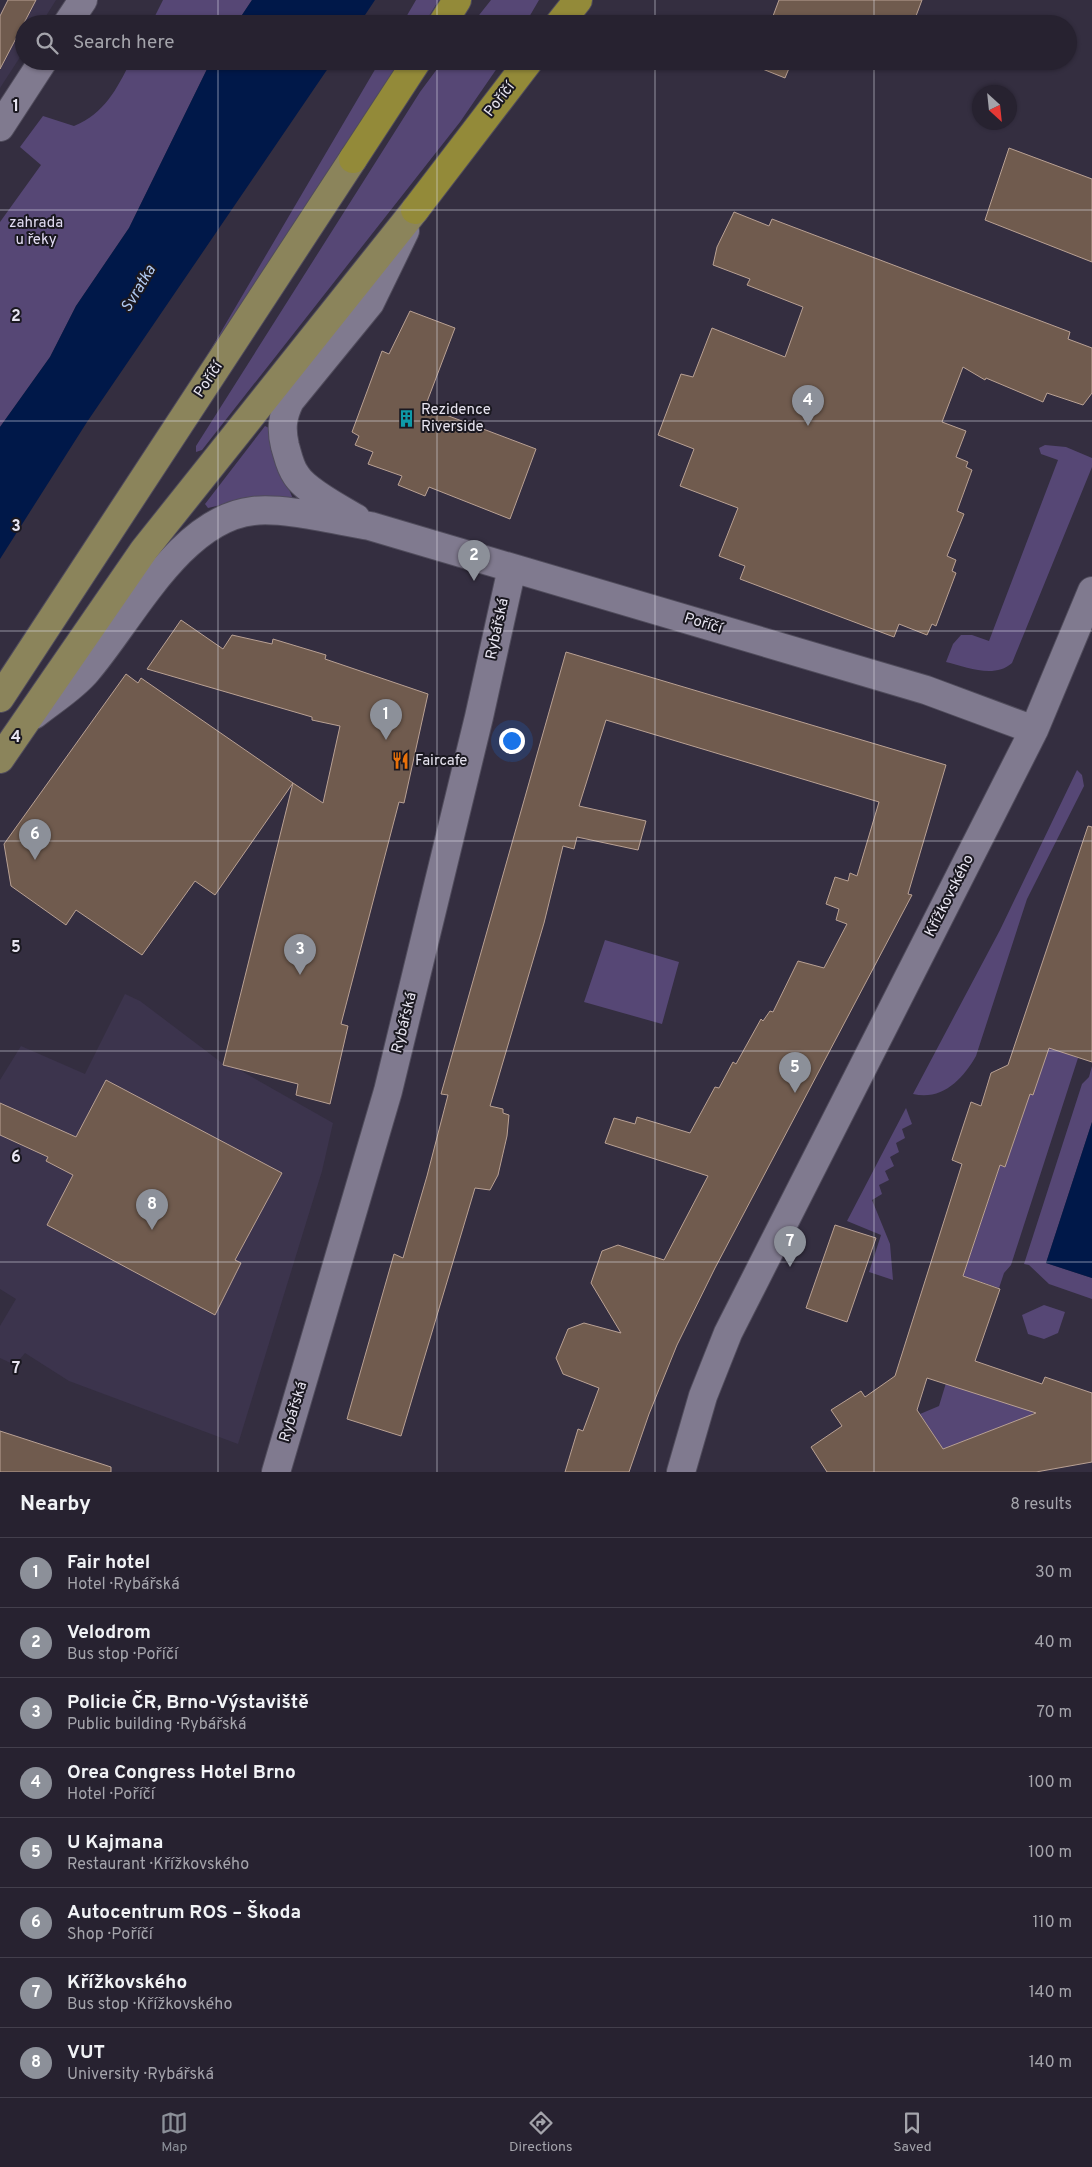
<!DOCTYPE html>
<meta charset="utf-8">
<style>
body{margin:0;font-family:Overpass,sans-serif;background:#2f2a38;color:#f1f3f6}
.compass{position:absolute;left:972px;top:85px;width:45px;height:45px;border-radius:50%;background:#272230;box-shadow:0 1px 4px #0004;rotate:153deg}
.you{position:absolute;left:511px;top:740px;width:18px;height:18px;margin:-12px;border:4px solid #fff;border-radius:50%;background:#1a73e8;box-shadow:0 0 0 8px #1a73e833}
.badge{display:grid;place-items:center;width:32px;height:32px;border-radius:50%;background:#8c9099;color:#fff;font-size:16px;font-weight:700}
.pin{position:absolute;translate:-50% -41px;filter:drop-shadow(0 1px 2px #0008)}
.pin::after{content:'';position:absolute;top:26px;width:18px;height:15px;background:inherit;clip-path:polygon(0 0,100% 0,50% 100%)}
.list{margin:0;padding:0;list-style:none}
h2{display:flex;justify-content:space-between;align-items:center;height:65px;margin:0;padding:0 20px;font-size:21px}
h2 small{font-size:16px;font-weight:400;color:#a4a4ab}
.list li{display:grid;grid-template-columns:32px 1fr auto;gap:15px;align-items:center;box-sizing:border-box;height:70px;padding:0 20px;border-top:1px solid #433f4c}
.list b{display:block;font-size:19px;white-space:nowrap}
.list p{margin:0;font-size:16px;white-space:nowrap;color:#a4a4ab}
.list em{font-size:16px;font-style:normal;color:#a4a4ab}
.icon{flex:none;width:28px;height:28px;fill:none;stroke:currentColor;stroke-width:2;stroke-linecap:round;stroke-linejoin:round}
.map{position:relative;flex:none;width:1092px;height:1472px;overflow:hidden}
.search{position:absolute;background:#272230;box-shadow:0 1px 4px #0004;left:15px;right:15px;top:15px;height:55px;display:flex;align-items:center;gap:12px;box-sizing:border-box;padding:0 18px;border-radius:28px;color:#a4a4ab;font-size:19px}
.sheet{height:625px;background:#272230}
nav{display:flex;justify-content:space-around;align-items:center;box-sizing:border-box;height:70px;border-top:1px solid #433f4c;background:#272230;font-size:14px;color:#a4a4ab}
nav a{display:grid;justify-items:center;gap:2px}
nav .on{color:#8c9099}
.map>svg:first-child{display:block}
.built{fill:#3c344d}
.green{fill:#564775}
.water{fill:#001849}
.building{fill:#705b4e;stroke:#b9a194;fill-rule:evenodd}
.lines{fill:none;stroke-linecap:round;stroke-linejoin:round}
.street-casing{stroke:#504c5c;stroke-width:30}
.primary-casing{stroke:#504c5c;stroke-width:30}
.highway-casing{stroke:#504c5c;stroke-width:30}
.street{stroke:#807a8f;stroke-width:28}
.primary{stroke:#8b845b;stroke-width:28}
.highway{stroke:#938a39;stroke-width:28}
.grid{fill:none;stroke:#e8e5f1;stroke-width:1;stroke-opacity:0.55}
.labels{text-anchor:middle;dominant-baseline:central;stroke-width:4;stroke-linejoin:round;paint-order:stroke}
.street-label{font-size:15px;fill:#e8e5f1;stroke:#1a1820}
.park-label{font-size:15px;fill:#e3ddf3;stroke:#1a1820}
.poi-label{font-size:15px;fill:#e8e5f1;stroke:#1a1820;text-anchor:start}
.water-label{font-size:16px;font-style:italic;fill:#b0c8ef;stroke:#1a1820}
.grid-label{font-size:16px;text-anchor:middle;font-weight:bold;fill:#e8e5f1;stroke:#1a1820;stroke-width:4;stroke-linejoin:round;paint-order:stroke}
</style>
<div class="map">
<svg width="1092" height="1472" viewBox="0 0 1092 1472">
<rect width="100%" height="100%" fill="#342e40"/>
<path class="built" d="M 9,0 L 56,0 L 41,24 L 24,24 L 24,51 L 0,88 L 0,18 Z
M 125,994 L 140,1001 L 226,1066 L 236,1068 L 333,1123 L 322,1171 L 238,1444 L 69,1381 L 25,1353 L 15,1365 L 0,1358 L 0,1326 L 16,1299 L 0,1289 L 0,1080 L 21,1046 L 85,1074 Z"/>
<path class="green" d="M 163,0 L 252,0 L 236,24 L 151,24 Z
M 416,0 L 439,0 L 424,24 L 402,24 Z
M 491,0 L 539,0 L 525,24 L 472,24 Z
M 131,61 L 211,61 L 129,228 L 76,306 L 50,357 L 0,427 L 0,222 L 41,165 L 20,147 L 43,116 L 74,126 C 105,113 116,90 131,61 Z
M 380,61 L 400,61 L 151,451 Z
M 443,61 L 502,61 L 460,122 L 202,450 L 196,452 L 196,446 L 420,92 Z
M 265,426 L 269,428 L 271,445 L 293,499 L 251,498 L 208,508 L 205,504 Z
M 1045,445 L 1066,447 L 1092,458 L 1092,467 L 1012,663 C 994,679 967,667 946,662 L 953,644 L 961,635 L 972,635 L 989,641 L 1058,460 L 1041,454 L 1039,448 Z
M 1077,770 L 1082,775 L 1084,786 L 1027,899 L 976,1056 C 963,1079 942,1101 913,1094 L 1000,930 Z
M 605,940 L 679,962 L 662,1024 L 584,1002 Z
M 1053,1035 L 1068,1054 L 1078,1058 L 1011,1265 L 1004,1273 L 999,1288 L 963,1276 L 1000,1165 L 1005,1167 L 1022,1118 L 1005,1086 L 1033,1095 Z
M 1092,1066 L 1092,1122 L 1046,1263 L 1092,1278 L 1092,1299 L 1049,1284 L 1029,1265 L 1024,1264 L 1082,1084 L 1089,1077 Z
M 906,1108 L 912,1124 L 902,1129 L 905,1138 L 896,1143 L 899,1152 L 890,1157 L 894,1166 L 885,1171 L 889,1180 L 879,1185 L 882,1194 L 872,1200 L 890,1244 L 893,1280 L 869,1272 L 881,1235 L 847,1221 Z
M 1044,1305 L 1065,1312 L 1058,1333 L 1044,1339 L 1028,1334 L 1022,1315 Z
M 946,1383 L 1035,1406 L 1031,1418 L 990,1431 L 943,1449 L 920,1414 L 939,1406 Z"/>
<path class="water" d="M 252,0 L 375,0 L 359,24 L 236,24 Z
M 211,61 L 333,61 L 87,422 L 0,559 L 0,427 L 50,357 L 76,306 L 129,228 Z
M 1092,1122 L 1092,1278 L 1046,1263 Z"/>
<path class="building" d="M 8,0 L 36,0 L 0,69 L 0,16 Z
M 779,0 L 922,0 L 913,24 L 904,24 L 884,16 L 880,24 L 863,24 L 842,16 L 839,24 L 770,24 Z
M 756,61 L 792,61 L 785,78 L 755,66 Z
M 1009,148 L 1092,179 L 1092,262 L 985,220 Z
M 734,212 L 769,226 L 772,219 L 1070,332 L 1068,339 L 1092,348 L 1092,393 L 1083,405 L 1047,393 L 1043,402 L 986,378 L 985,380 L 963,367 L 942,422 L 966,431 L 956,457 L 968,462 L 966,467 L 972,470 L 957,511 L 964,514 L 947,556 L 956,560 L 952,571 L 956,573 L 936,626 L 932,624 L 927,635 L 899,624 L 894,637 L 740,579 L 745,566 L 719,556 L 738,508 L 680,486 L 694,449 L 658,435 L 681,374 L 693,377 L 712,328 L 785,357 L 803,307 L 747,285 L 750,279 L 713,265 L 717,247 Z
M 410,311 L 455,328 L 425,407 L 536,449 L 510,519 L 429,487 L 425,496 L 398,485 L 402,476 L 368,464 L 373,452 L 355,445 L 359,436 L 352,432 L 382,351 L 389,354 Z
M 181,620 L 223,649 L 232,635 L 272,644 L 273,639 L 326,655 L 325,659 L 428,694 L 404,803 L 399,802 L 341,1024 L 348,1026 L 330,1104 L 296,1095 L 298,1084 L 223,1065 L 293,783 L 323,803 L 340,726 L 312,720 L 312,717 L 147,669 Z
M 566,652 L 946,765 L 908,894 L 912,895 L 715,1268 L 677,1345 L 649,1414 L 629,1472 L 565,1472 L 578,1429 L 583,1431 L 599,1388 L 563,1374 L 556,1358 L 568,1329 L 584,1323 L 621,1333 L 591,1283 L 602,1251 L 618,1245 L 664,1260 L 708,1176 L 605,1143 L 614,1118 L 635,1124 L 637,1117 L 690,1133 L 715,1087 L 719,1088 L 733,1062 L 736,1064 L 761,1019 L 763,1021 L 770,1011 L 773,1012 L 798,961 L 824,968 L 847,924 L 836,920 L 839,909 L 826,904 L 835,877 L 848,881 L 850,873 L 857,876 L 879,802 L 606,720 L 579,806 L 646,821 L 638,850 L 577,837 L 574,849 L 563,846 L 544,923 L 490,1106 L 503,1109 L 503,1113 L 509,1115 L 507,1136 L 498,1175 L 490,1190 L 475,1188 L 401,1436 L 347,1419 L 394,1254 L 403,1258 L 427,1176 L 448,1095 L 441,1094 Z
M 126,674 L 138,683 L 141,678 L 293,783 L 215,895 L 195,881 L 142,955 L 76,910 L 66,925 L 11,886 L 4,844 Z
M 1088,826 L 1092,827 L 1092,1062 L 1049,1048 L 1033,1095 L 1030,1094 L 1005,1167 L 1000,1165 L 963,1276 L 1000,1289 L 975,1361 L 1042,1384 L 1045,1377 L 1092,1393 L 1092,1462 L 1036,1472 L 827,1472 L 811,1447 L 842,1426 L 831,1410 L 861,1391 L 865,1397 L 895,1376 L 962,1164 L 952,1160 L 971,1102 L 981,1106 L 991,1073 L 1008,1065 ZM 927,1378 L 1036,1413 L 943,1449 L 917,1410 Z
M 106,1080 L 282,1173 L 235,1260 L 241,1263 L 215,1315 L 47,1225 L 73,1175 L 46,1161 L 48,1157 L 0,1135 L 0,1103 L 76,1137 Z
M 835,1225 L 876,1238 L 847,1322 L 806,1308 Z
M 0,1431 L 111,1467 L 111,1472 L 0,1472 Z"/>
<g class="lines">
<defs>
<path id="street" d="M 67,24 L 83,0
M 0,127 L 43,61
M 356,518 C 340,509 305,490 296,475 C 290,467 288,456 285,446 C 281,429 282,417 290,401 L 370,303 L 405,231
M 34,715 C 51,701 73,688 87,671 C 131,620 180,519 253,511 C 284,507 338,521 370,526 L 926,690 L 1034,730
M 276,1472 L 388,1091 L 479,717 L 512,568
M 681,1472 L 703,1396 L 728,1333 L 1034,730 L 1092,591"/>
<path id="primary" d="M 0,698 L 353,159
M 0,759 L 144,550 L 415,210"/>
<path id="highway" d="M 442,24 L 457,0
M 559,24 L 578,0
M 353,159 L 417,61
M 415,210 L 529,61"/>
</defs>
<use href="#street" class="street-casing"/>
<use href="#primary" class="primary-casing"/>
<use href="#highway" class="highway-casing"/>
<use href="#street" class="street"/>
<use href="#primary" class="primary"/>
<use href="#highway" class="highway"/>
</g>
<path class="grid" d="M 218,0 L 218,24M 437,0 L 437,24M 655,0 L 655,24M 874,0 L 874,24M 218,61 L 218,1472M 437,61 L 437,1472M 655,61 L 655,1472M 874,61 L 874,1472M 0,210 L 1092,210M 0,421 L 1092,421M 0,631 L 1092,631M 0,841 L 1092,841M 0,1051 L 1092,1051M 0,1262 L 1092,1262"/>
<defs>
<symbol id="building-bare" viewBox="-9 -9 18 18"><path d="M-4-6H4V6H1V3H-1V6H-4ZM-2.5-4.3h1.7v1.8h-1.7ZM.8-4.3h1.7v1.8H.8ZM-2.5-1h1.7V.8h-1.7ZM.8-1h1.7V.8H.8Z" fill="#0f9aa8" stroke="#1a1820" stroke-width="2.5" paint-order="stroke"/></symbol>
<symbol id="restaurant-bare" viewBox="-9 -9 18 18"><path d="M-5-6h1v4h1v-4h1v4h1v-4h1v5L-1.5 .5V6h-2V.5L-5-1ZM5-6V6H3V1.5H1.5Q1.5-4 5-6Z" fill="#e8710a" stroke="#1a1820" stroke-width="2.5" paint-order="stroke"/></symbol>
</defs>
<g fill-rule="evenodd">
<use href="#building-bare" x="394" y="406" width="25" height="25"/>
<use href="#restaurant-bare" x="388" y="748" width="25" height="25"/>
</g>
<g class="labels">
<g class="street-label">
<text transform="translate(500 100) rotate(-52)">Poříčí</text>
<text transform="translate(209 380) rotate(-57)">Poříčí</text>
<text transform="translate(703 624) rotate(17)">Poříčí</text>
<text transform="translate(498 629) rotate(-78)">Rybářská</text>
<text transform="translate(950 896) rotate(-63)">Křížkovského</text>
<text transform="translate(405 1023) rotate(-76)">Rybářská</text>
<text transform="translate(294 1412) rotate(-73)">Rybářská</text>
</g>
<g class="park-label">
<text x="36" y="223">zahrada<tspan x="36" dy="17">u řeky</tspan></text>
</g>
<g class="poi-label">
<text x="421" y="410">Rezidence<tspan x="421" dy="17">Riverside</tspan></text>
<text x="415" y="761">Faircafe</text>
</g>
<g class="water-label">
<text transform="translate(139 289) rotate(-59)">Svratka</text>
</g>
</g>
<g class="grid-label">
<text x="16" y="111">1</text>
<text x="16" y="321">2</text>
<text x="16" y="531">3</text>
<text x="16" y="742">4</text>
<text x="16" y="952">5</text>
<text x="16" y="1162">6</text>
<text x="16" y="1373">7</text>
</g>
</svg>
<svg class="compass" viewBox="-18 -18 36 36"><path d="M0-13l5 13h-10z" fill="#e53935"/><path d="M0 13l5-13h-10z" fill="#a4a4ab"/></svg>
<div class="you"></div>
<div class="pin badge" style="left:386px;top:740px">1</div>
<div class="pin badge" style="left:474px;top:581px">2</div>
<div class="pin badge" style="left:300px;top:975px">3</div>
<div class="pin badge" style="left:808px;top:426px">4</div>
<div class="pin badge" style="left:795px;top:1093px">5</div>
<div class="pin badge" style="left:35px;top:860px">6</div>
<div class="pin badge" style="left:790px;top:1267px">7</div>
<div class="pin badge" style="left:152px;top:1230px">8</div>
<div class="search"><svg class="icon" aria-label="search" viewBox="0 0 24 24"><circle cx="10" cy="10" r="6"/><path d="M15 15l6 6"/></svg>Search here</div>
</div>
<section class="sheet">
<h2>Nearby<small>8 results</small></h2>
<ul class="list">
<li><span class="badge">1</span><div><b>Fair hotel</b><p>Hotel · Rybářská</p></div><em>30 m</em></li>
<li><span class="badge">2</span><div><b>Velodrom</b><p>Bus stop · Poříčí</p></div><em>40 m</em></li>
<li><span class="badge">3</span><div><b>Policie ČR, Brno-Výstaviště</b><p>Public building · Rybářská</p></div><em>70 m</em></li>
<li><span class="badge">4</span><div><b>Orea Congress Hotel Brno</b><p>Hotel · Poříčí</p></div><em>100 m</em></li>
<li><span class="badge">5</span><div><b>U Kajmana</b><p>Restaurant · Křížkovského</p></div><em>100 m</em></li>
<li><span class="badge">6</span><div><b>Autocentrum ROS – Škoda</b><p>Shop · Poříčí</p></div><em>110 m</em></li>
<li><span class="badge">7</span><div><b>Křížkovského</b><p>Bus stop · Křížkovského</p></div><em>140 m</em></li>
<li><span class="badge">8</span><div><b>VUT</b><p>University · Rybářská</p></div><em>140 m</em></li>
</ul>
</section>
<nav>
<a class="on"><svg class="icon" aria-label="map" viewBox="0 0 24 24"><path d="M3 6l6-2 6 2 6-2v14l-6 2-6-2-6 2zM9 4v14M15 6v14"/></svg>Map</a>
<a><svg class="icon" aria-label="directions" viewBox="0 0 24 24"><path d="M12 3l9 9-9 9-9-9zM9 14v-3h6M13 9l2 2-2 2"/></svg>Directions</a>
<a><svg class="icon" aria-label="saved" viewBox="0 0 24 24"><path d="M7 4h10v16l-5-4-5 4z"/></svg>Saved</a>
</nav>
